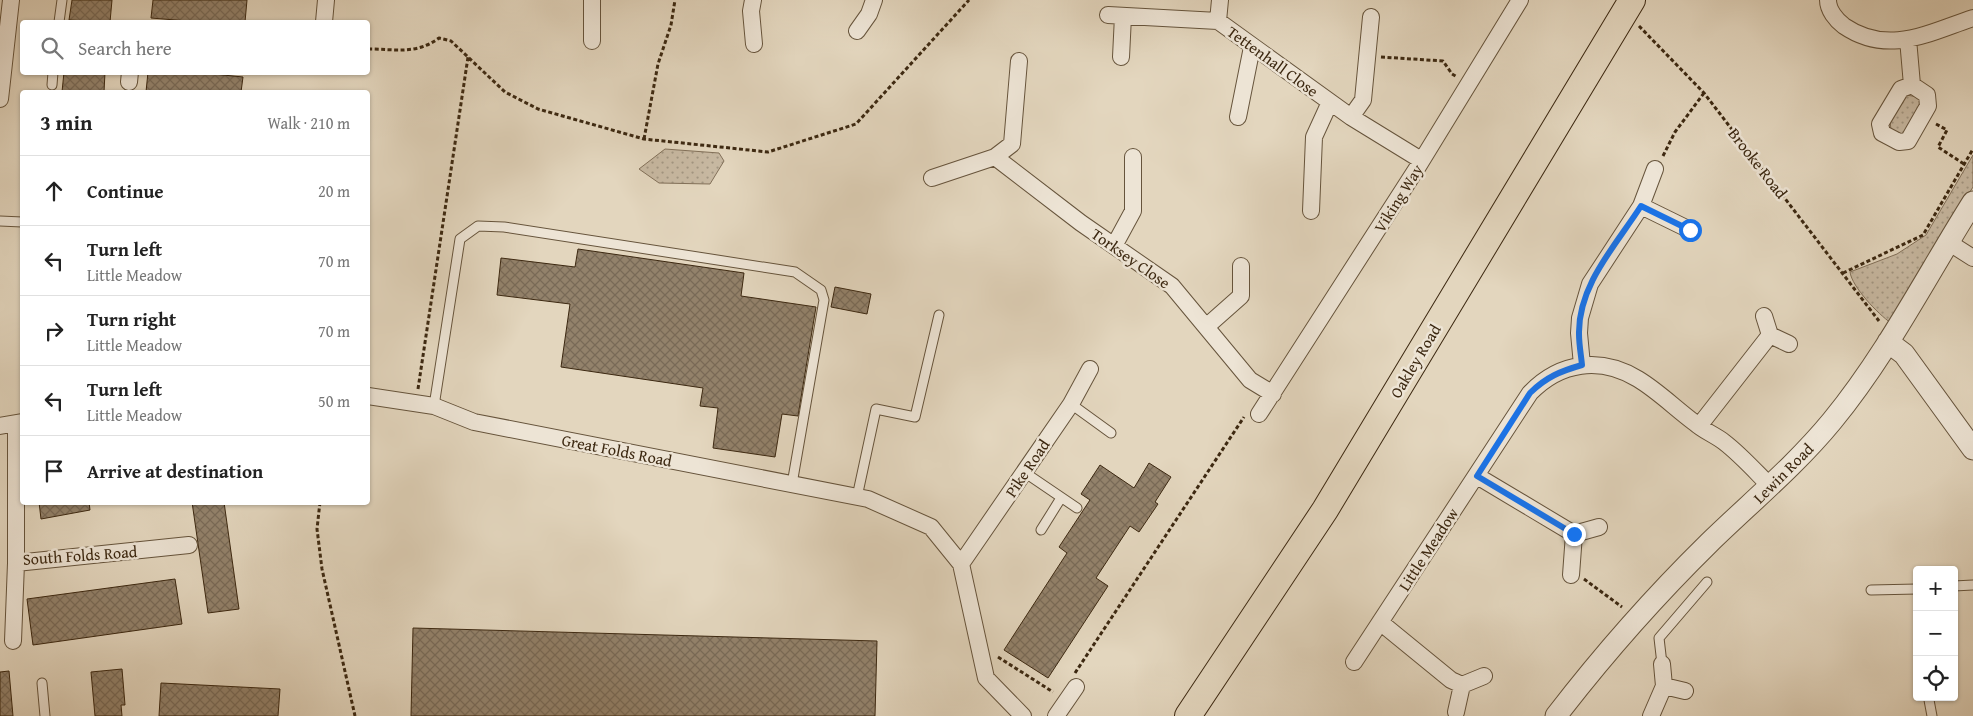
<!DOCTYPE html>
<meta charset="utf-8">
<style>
body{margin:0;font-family:"Gentium Book Plus",serif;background:#f6f6f6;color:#222}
.controls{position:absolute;right:15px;bottom:15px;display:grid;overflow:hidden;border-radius:5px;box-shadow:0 1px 4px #0004}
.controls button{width:45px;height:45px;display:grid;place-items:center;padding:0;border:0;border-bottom:1px solid #e0e0e0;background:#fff;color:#222;font:25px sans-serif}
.stop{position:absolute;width:15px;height:15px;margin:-11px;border:4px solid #1a73e8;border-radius:50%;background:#fff}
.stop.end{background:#1a73e8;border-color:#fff;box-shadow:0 1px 5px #0008}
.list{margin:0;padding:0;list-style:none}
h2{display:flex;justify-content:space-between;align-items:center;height:65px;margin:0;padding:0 20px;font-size:21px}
h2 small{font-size:16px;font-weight:400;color:#767676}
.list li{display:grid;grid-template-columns:32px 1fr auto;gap:15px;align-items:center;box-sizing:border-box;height:70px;padding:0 20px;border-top:1px solid #e0e0e0}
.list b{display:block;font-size:19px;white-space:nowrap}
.list p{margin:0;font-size:16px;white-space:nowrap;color:#767676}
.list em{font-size:16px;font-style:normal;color:#767676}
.icon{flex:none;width:28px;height:28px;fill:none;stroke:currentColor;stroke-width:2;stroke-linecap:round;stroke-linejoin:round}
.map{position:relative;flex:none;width:1973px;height:716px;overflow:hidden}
.search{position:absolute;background:#fff;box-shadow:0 1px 4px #0004;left:20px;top:20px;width:350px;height:55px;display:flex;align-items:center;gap:12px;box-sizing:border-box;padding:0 18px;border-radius:5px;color:#767676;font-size:19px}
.panel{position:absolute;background:#fff;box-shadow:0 1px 4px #0004;left:20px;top:90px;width:350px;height:415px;border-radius:5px}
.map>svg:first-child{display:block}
.grass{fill:url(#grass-dots);stroke:#827059}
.building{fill:url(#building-cross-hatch);stroke:#3c2811}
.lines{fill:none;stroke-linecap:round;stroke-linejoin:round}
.service-casing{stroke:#66543c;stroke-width:11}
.minor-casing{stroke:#66543c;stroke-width:18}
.tertiary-casing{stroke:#66543c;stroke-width:23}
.primary-casing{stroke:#3c2811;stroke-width:28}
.path{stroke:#3c2811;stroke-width:3;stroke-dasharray:4 2.5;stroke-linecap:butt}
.service{stroke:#ede4d5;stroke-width:9}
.minor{stroke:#ede4d5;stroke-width:16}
.tertiary{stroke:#ede4d5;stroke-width:21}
.primary{stroke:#e3d6be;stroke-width:26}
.route{stroke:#1a73e8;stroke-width:6}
.labels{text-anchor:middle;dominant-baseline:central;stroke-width:5;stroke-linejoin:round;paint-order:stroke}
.street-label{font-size:16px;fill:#3c2811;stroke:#ede4d5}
</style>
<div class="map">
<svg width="1973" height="716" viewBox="0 0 1973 716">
<defs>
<pattern id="grass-dots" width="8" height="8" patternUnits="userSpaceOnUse" patternTransform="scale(1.25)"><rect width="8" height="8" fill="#c7b8a1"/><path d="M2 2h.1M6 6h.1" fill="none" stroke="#a39682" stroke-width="1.8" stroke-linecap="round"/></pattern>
<pattern id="building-cross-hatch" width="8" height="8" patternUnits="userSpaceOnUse" patternTransform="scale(1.25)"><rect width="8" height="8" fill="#93826b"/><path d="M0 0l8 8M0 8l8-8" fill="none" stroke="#796a57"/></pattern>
</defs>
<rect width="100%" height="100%" fill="#e3d6be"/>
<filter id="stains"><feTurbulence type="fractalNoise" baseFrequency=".004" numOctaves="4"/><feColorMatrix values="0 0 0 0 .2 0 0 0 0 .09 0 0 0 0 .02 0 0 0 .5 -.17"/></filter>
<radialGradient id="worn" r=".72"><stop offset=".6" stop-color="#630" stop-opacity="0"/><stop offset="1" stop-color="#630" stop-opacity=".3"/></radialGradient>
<path class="grass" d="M 1906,95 L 1918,97 L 1922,105 L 1903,135 L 1891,130 L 1890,121 Z
M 665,149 L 719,153 L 724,161 L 710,184 L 659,183 L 639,169 Z
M 1973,155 L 1973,187 L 1941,237 L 1891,323 C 1878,314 1852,287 1850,272 L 1897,254 L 1926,235 Z"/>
<path class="building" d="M 72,0 L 112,0 L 110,22 L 69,20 Z
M 153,0 L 247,0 L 245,22 L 200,22 L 151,18 Z
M 64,72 L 105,72 L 104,92 L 62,92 Z
M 148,72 L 193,72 L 243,77 L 241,92 L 146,92 Z
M 578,249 L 744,273 L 741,296 L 816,307 L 798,416 L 782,414 L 775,457 L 713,448 L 718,408 L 700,406 L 703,388 L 561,367 L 570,304 L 497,295 L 501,258 L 575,267 Z
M 835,287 L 871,294 L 867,314 L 831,307 Z
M 1149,463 L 1171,477 L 1155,502 L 1158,504 L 1139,532 L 1130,526 L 1096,578 L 1108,586 L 1048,678 L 1004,650 L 1067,553 L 1059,547 L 1090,500 L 1081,494 L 1100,465 L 1134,488 Z
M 39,502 L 89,502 L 90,510 L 41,519 Z
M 192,502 L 224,502 L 239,609 L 208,613 Z
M 175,579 L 182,624 L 33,645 L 27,599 Z
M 413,628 L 877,641 L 875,716 L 411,716 Z
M 122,669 L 125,705 L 121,705 L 122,716 L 95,716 L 91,672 Z
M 9,671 L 13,716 L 0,716 L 0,672 Z
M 161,683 L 280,689 L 278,716 L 159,716 Z"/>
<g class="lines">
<defs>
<path id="service" d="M 59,22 L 62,0
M 52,85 L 53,72
M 0,221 L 22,222
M 1071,404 L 1111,433
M 434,406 L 460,239 L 478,226 L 504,227 L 795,272 L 821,290 L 824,300 L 792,484
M 1024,472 L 1077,508
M 857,497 L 876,409 L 915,417 L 939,315
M 1041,530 L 1061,498
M 1954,586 L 1973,585
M 1871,590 L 1917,589
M 1662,664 L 1659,638 L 1707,582
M 42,683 L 45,716
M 1929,700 L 1932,716"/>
<path id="minor" d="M 592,0 L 592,41
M 753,0 L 751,11 L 754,44
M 1828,0 C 1828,10 1836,20 1844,26 C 1888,56 1928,33 1973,18
M 1108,15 L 1218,21 L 1351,117 L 1421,160
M 1218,21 L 1220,0
M 324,22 L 326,0
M 857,31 L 869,14 L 874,0
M 1908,39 L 1912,85 L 1927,95 L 1928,106 L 1908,141 L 1899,142 L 1882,133 L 1880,124 L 1901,89 L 1912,85
M 1121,57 L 1123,16
M 129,82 L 130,72
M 0,99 L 11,0
M 1238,117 L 1252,47
M 1351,117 L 1363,100 L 1371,17
M 995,157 L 1081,223 L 1172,286 L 1250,380 L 1273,394
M 932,178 L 995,157 L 1012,144 L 1019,61
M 1641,206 L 1690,230
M 1311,211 L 1314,137 L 1330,102
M 1948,242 L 1973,258
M 1114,246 L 1133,211 L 1133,157
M 1764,316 L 1770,335
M 1206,327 L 1241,296 L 1241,266
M 1770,335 L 1789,344
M 1582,365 L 1579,333 L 1580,318 L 1590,284 L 1641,206 L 1655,169
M 368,396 L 434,406 L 474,422 L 868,499 L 931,527 L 961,564 L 986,678 L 1023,716
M 1259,414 L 1419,165 L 1520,0
M 16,424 L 16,563 L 189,545
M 0,426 L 22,422
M 1699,426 L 1770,335
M 1477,476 L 1574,534 L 1599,527
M 961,564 L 1071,404 L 1090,369
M 1571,575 L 1574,534
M 1380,622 L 1451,680 L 1462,685
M 13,641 L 16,563
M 1354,662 L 1530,393 C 1560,362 1600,356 1638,379 C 1658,391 1676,409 1695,423 C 1704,431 1715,435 1724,442 C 1741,455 1756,472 1771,487
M 1462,685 L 1484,676
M 1664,686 L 1685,691
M 1456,712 L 1462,685
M 1056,716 L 1076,687
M 1651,716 L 1664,686 L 1662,664"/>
<path id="tertiary" d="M 1888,342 L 1904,354 L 1973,449
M 1556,716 C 1603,655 1654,597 1709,543 C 1750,503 1795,466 1832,421 C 1887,354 1927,275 1973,202"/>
<path id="primary" d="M 1188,716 L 1325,510 L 1632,0"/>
</defs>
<use href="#service" class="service-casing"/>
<use href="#minor" class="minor-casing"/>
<use href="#tertiary" class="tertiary-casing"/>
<use href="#primary" class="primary-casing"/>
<path class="path" d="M 1639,26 L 1704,93 L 1879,321
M 368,49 C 395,49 416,55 439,38 L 451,41 L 505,92 L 538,109 L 644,139 L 768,152 L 856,124 L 969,0
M 1381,57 L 1443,61 L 1452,74 L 1457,77
M 1936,124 L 1947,130 L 1938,147 L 1964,164
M 644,139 L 658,64 L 671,25 L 675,0
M 1663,156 L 1675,132 L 1704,93
M 1843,273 L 1923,235 L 1973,149
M 418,389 L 468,57
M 320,502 L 317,529 L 322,569 L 355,716
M 1584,579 L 1622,607
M 998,657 L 1053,692
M 1075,673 L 1244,417"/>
<use href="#service" class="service"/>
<use href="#minor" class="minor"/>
<use href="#tertiary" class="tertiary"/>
<use href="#primary" class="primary"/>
</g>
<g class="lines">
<path class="route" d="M 1574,534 L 1477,476 L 1530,393 C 1546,377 1561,371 1582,365 C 1581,355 1579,344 1579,334 C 1578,285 1616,245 1641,206 L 1690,230"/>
</g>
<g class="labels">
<g class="street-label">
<text transform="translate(1273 61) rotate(36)">Tettenhall Close</text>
<text transform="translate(1758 163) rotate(52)">Brooke Road</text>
<text transform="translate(1398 198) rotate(-58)">Viking Way</text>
<text transform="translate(1131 258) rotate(35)">Torksey Close</text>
<text transform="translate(1415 361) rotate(-59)">Oakley Road</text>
<text transform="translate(617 450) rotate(11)">Great Folds Road</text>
<text transform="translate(1027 468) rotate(-56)">Pike Road</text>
<text transform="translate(1783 473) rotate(-45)">Lewin Road</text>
<text transform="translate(1428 549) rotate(-57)">Little Meadow</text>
<text transform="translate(80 555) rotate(-4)">South Folds Road</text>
</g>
</g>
<rect width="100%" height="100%" filter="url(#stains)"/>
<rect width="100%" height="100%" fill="url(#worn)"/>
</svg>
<div class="controls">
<button>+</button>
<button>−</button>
<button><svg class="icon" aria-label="locate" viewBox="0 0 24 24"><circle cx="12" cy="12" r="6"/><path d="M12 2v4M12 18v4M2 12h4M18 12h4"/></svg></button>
</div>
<div class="stop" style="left:1690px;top:230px"></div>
<div class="stop end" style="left:1574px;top:534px"></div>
<div class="search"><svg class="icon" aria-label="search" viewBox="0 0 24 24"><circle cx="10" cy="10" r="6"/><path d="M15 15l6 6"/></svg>Search here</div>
<section class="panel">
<h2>3 min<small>Walk · 210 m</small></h2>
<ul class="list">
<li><svg class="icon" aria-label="ahead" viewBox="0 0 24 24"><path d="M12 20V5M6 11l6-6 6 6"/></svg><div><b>Continue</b></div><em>20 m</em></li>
<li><svg class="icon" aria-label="left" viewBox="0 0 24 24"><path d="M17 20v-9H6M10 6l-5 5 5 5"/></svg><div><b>Turn left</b><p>Little Meadow</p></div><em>70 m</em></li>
<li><svg class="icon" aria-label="right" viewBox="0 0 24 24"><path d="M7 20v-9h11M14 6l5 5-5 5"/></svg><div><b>Turn right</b><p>Little Meadow</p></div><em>70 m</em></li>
<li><svg class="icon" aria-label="left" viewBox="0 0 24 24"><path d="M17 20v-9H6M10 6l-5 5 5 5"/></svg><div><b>Turn left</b><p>Little Meadow</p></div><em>50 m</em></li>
<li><svg class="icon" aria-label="arrive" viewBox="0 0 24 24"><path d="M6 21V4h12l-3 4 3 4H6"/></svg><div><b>Arrive at destination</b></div></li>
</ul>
</section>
</div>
